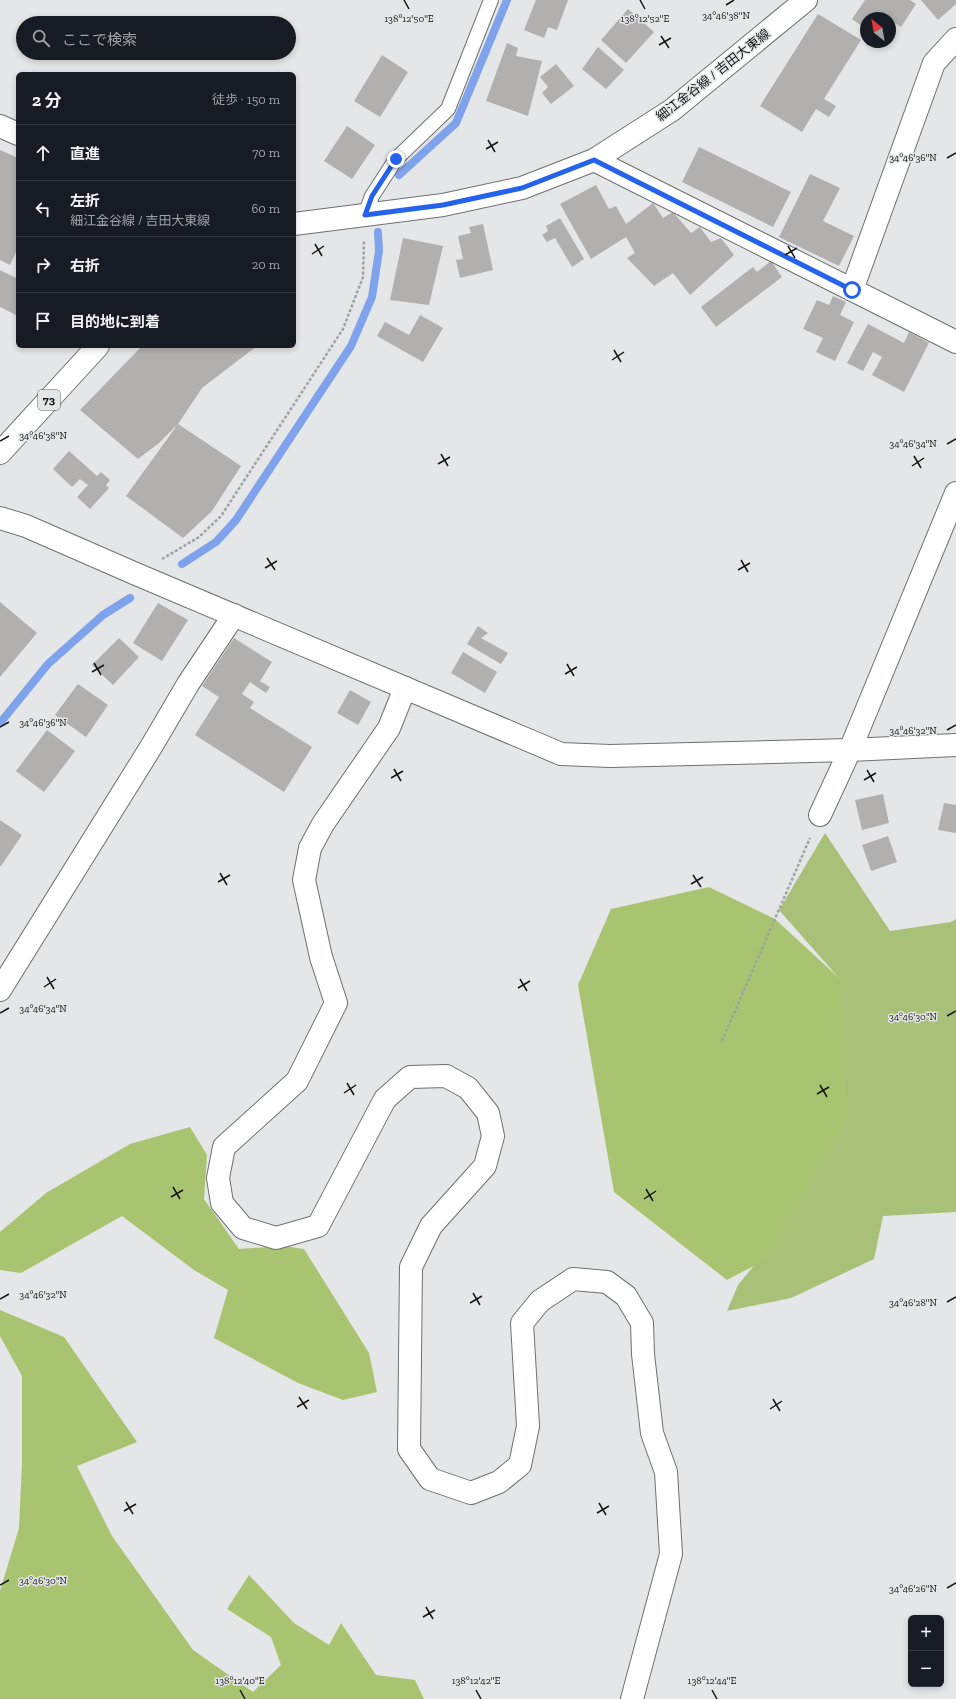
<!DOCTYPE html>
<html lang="ja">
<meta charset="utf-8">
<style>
body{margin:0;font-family:"Zilla Slab","Noto Sans JP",serif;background:#20242c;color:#f1f3f6}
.controls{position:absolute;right:12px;bottom:12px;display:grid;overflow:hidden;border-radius:6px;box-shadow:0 2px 6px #0003}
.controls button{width:36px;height:36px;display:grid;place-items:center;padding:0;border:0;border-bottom:1px solid #363941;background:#171b24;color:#f1f3f6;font:20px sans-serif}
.compass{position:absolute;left:860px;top:12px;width:36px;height:36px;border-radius:50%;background:#171b24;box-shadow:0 2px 6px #0003;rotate:329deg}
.stop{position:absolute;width:12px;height:12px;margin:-9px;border:3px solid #2563eb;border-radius:50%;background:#fff}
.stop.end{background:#2563eb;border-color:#fff;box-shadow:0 1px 4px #0008}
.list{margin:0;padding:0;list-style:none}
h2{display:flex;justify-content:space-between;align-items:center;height:52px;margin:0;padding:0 16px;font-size:17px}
h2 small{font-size:13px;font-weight:400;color:#9ea1a6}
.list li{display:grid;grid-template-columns:26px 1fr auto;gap:12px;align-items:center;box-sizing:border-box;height:56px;padding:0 16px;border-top:1px solid #363941}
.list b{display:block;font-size:15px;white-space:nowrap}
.list p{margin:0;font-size:13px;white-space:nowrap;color:#9ea1a6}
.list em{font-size:13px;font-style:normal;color:#9ea1a6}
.icon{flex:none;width:22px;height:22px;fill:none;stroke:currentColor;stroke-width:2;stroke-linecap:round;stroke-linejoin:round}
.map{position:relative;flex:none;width:956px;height:1699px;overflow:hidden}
.search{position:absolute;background:#171b24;box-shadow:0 2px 6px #0003;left:16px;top:16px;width:280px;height:44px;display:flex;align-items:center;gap:10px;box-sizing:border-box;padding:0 14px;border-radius:22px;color:#9ea1a6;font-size:15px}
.panel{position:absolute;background:#171b24;box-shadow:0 2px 6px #0003;left:16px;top:72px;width:280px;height:276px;border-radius:6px}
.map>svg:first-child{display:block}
.green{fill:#a8c078}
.forest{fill:#a9c470}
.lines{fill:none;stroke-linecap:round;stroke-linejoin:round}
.stream{stroke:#7fa2ec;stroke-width:8}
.building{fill:#b1b0af}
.lane-casing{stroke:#6f7071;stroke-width:16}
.street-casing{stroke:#6f7071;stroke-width:24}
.secondary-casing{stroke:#6f7071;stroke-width:24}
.primary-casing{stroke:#6f7071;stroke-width:24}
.path{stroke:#a0a1a2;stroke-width:2.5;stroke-dasharray:3 2;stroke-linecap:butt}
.lane{stroke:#fff;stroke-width:14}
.street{stroke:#fff;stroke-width:22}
.secondary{stroke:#fff;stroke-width:22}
.primary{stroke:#fff;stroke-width:22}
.route{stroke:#2563eb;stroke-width:5}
.ticks{fill:none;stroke:#151616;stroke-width:1.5}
.labels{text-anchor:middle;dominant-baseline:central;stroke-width:3;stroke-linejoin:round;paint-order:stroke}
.shield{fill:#e4e6e7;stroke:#535455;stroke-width:1}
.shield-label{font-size:12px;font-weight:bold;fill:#151616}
.street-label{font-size:13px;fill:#151616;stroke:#e4e6e7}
.ticks-label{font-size:10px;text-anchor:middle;fill:#151616;stroke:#e4e6e7;stroke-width:3;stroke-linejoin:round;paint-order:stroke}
</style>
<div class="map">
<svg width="956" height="1699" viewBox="0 0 956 1699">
<rect width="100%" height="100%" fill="#e4e6e7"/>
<path class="green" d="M 825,833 L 890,931 L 951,922 L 956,919 L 956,1212 L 883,1216 L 874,1259 L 791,1298 L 727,1311 L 738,1285 L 780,1234 L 838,977 L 779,910 Z"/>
<path class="forest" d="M 709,887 L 775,919 L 838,977 L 848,1117 L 765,1260 L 727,1280 L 614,1192 L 578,985 L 611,909 Z
M 190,1127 L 207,1155 L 204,1199 L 239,1249 L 283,1246 L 304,1249 L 369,1353 L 377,1392 L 343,1400 L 298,1383 L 214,1338 L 228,1290 L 194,1270 L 122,1216 L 21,1273 L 0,1270 L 0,1232 L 46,1193 L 130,1144 Z
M 0,1310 L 64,1337 L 137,1442 L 77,1466 L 112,1536 L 193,1650 L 253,1692 L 281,1665 L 271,1637 L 227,1609 L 249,1575 L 294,1623 L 329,1645 L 341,1623 L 376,1675 L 415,1680 L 424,1699 L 0,1699 L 0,1591 L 19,1528 L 22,1464 L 22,1376 L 0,1336 Z"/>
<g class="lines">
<path class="stream" d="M 399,175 L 456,123 L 507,0
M 182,564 L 216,542 L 236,520 L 351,346 L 372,297 L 379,251 L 378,232
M 0,723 L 48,664 L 103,615 L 130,598"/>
</g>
<path class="building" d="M 536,0 L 568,0 L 557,30 L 548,27 L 544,38 L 524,30 Z
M 865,0 L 910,0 L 916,4 L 901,27 L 892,21 L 890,24 L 890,18 L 866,18 L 866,29 L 852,19 Z
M 921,0 L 956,0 L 956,4 L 938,20 Z
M 628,9 L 654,32 L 626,63 L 601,40 Z
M 818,14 L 861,40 L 824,99 L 836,106 L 829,117 L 816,109 L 802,132 L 760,106 Z
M 507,43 L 518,48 L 516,56 L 542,61 L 528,116 L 486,101 Z
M 598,47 L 624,70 L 606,89 L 582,69 Z
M 382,55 L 408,72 L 380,117 L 354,101 Z
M 556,64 L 574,86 L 551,104 L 542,93 L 548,87 L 540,77 Z
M 347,126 L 375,145 L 352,179 L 324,161 Z
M 699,147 L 791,192 L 773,227 L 682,182 Z
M 0,150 L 18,158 L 18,253 L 16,252 L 10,265 L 0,260 Z
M 810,174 L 840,188 L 823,221 L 854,236 L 839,266 L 779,237 Z
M 596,185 L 609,209 L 616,206 L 626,224 L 653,203 L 663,218 L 673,212 L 691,233 L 700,227 L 711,242 L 721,238 L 734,255 L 690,295 L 673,273 L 654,286 L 627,258 L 635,253 L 626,237 L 591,259 L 560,204 Z
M 560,218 L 584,259 L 572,267 L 555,238 L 547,242 L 542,235 L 548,231 L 546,226 Z
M 483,224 L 493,270 L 460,278 L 456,260 L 463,259 L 458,236 L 471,233 L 469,227 Z
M 403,238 L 443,246 L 429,305 L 390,300 Z
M 771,261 L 782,277 L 716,327 L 701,307 L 753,267 L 757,272 Z
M 0,270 L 18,279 L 18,316 L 0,307 Z
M 833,296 L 846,302 L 840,315 L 854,322 L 835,361 L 816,352 L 823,338 L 803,329 L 817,300 L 829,305 Z
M 420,315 L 443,328 L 423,362 L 377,336 L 385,322 L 409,335 Z
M 868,324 L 904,343 L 909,332 L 929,343 L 904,392 L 872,375 L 882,357 L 873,352 L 863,371 L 847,363 Z
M 142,346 L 257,346 L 202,388 L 178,424 L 159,443 L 138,459 L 80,410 Z
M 178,424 L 241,466 L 212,511 L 183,538 L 126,496 Z
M 69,451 L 97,476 L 101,472 L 110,480 L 106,485 L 109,488 L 90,509 L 77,497 L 88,485 L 80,479 L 72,487 L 53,469 Z
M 0,602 L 37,633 L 0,677 Z
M 158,603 L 188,620 L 162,661 L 133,643 Z
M 478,626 L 488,633 L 481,638 L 508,653 L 501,664 L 467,644 Z
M 119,638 L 139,657 L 113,685 L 92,665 Z
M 234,638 L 272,662 L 260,681 L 270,687 L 266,693 L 250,682 L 242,694 L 254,702 L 250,708 L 312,747 L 284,792 L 195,735 L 219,697 L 202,686 Z
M 463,652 L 497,672 L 485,693 L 451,673 Z
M 78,684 L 108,705 L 86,737 L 55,715 Z
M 350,690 L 371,702 L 358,725 L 337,713 Z
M 47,730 L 75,751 L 44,792 L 16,771 Z
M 883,794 L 889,823 L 862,830 L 855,800 Z
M 944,803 L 956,805 L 956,833 L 938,830 Z
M 0,820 L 22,835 L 1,866 L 0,866 Z
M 888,836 L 897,862 L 871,871 L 862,845 Z"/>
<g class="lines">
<defs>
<path id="lane" d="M 365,215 L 372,196 L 396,159 L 448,109 L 491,0"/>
<path id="street" d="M 0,126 L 18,134
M 594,160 L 956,342
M 852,290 L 934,63 L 956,39
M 405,688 L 389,728 L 323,824 L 310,848 L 304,880 L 321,957 L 336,1003 L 297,1081 L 224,1147 L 218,1178 L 222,1203 L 243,1228 L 276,1238 L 318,1226 L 385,1099 L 410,1077 L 446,1076 L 468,1088 L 488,1113 L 493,1136 L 485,1166 L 431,1226 L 411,1267 L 409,1449 L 430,1479 L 471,1493 L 499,1482 L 520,1465 L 528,1426 L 522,1323 L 540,1301 L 573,1279 L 607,1282 L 626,1296 L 642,1323 L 643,1354 L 652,1433 L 666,1472 L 671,1554 L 632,1699
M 820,815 L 850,750 L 956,493
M 0,990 L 151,747 L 188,684 L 234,615"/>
<path id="secondary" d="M 0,518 L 26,526 L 136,574 L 561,754 L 610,756 L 850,750 L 956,745"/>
<path id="primary" d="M 294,224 L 443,205 L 522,188 L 594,160 L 672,110 L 806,0
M 0,453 L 98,346"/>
</defs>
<use href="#lane" class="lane-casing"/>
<use href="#street" class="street-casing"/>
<use href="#secondary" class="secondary-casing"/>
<use href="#primary" class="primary-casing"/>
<path class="path" d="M 162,559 L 199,537 L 221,516 L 343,329 L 363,277 L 364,240
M 722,1041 L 810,838"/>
<use href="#lane" class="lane"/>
<use href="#street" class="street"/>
<use href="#secondary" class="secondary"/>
<use href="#primary" class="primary"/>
</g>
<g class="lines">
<path class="route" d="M 396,159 L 372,196 L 365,215 L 443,205 L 522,188 L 594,160 L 852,290"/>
</g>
<path class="ticks" d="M 404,0 L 409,9M 640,0 L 645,9M 726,5 L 734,0M 661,36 L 669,48M 659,45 L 671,38M 488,140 L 495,152M 486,149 L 498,142M 947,158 L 956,153M 315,244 L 322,256M 788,246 L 795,258M 312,254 L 324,246M 785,255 L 797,248M 614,350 L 621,362M 612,360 L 624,352M 0,441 L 9,436M 947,444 L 956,439M 441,454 L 448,466M 914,456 L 921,468M 438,464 L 450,457M 912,466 L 924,458M 267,558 L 275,570M 741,560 L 748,572M 265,568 L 277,561M 738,570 L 750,563M 94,663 L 101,675M 567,664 L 574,676M 92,672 L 104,665M 565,674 L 577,667M 0,727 L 9,722M 947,730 L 956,725M 394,769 L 401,781M 867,770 L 874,782M 391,778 L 403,771M 864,780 L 876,773M 220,873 L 227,885M 693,875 L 701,887M 218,882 L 230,875M 691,884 L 703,877M 47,977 L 54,989M 520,979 L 527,991M 44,987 L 56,979M 518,988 L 530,981M 0,1013 L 9,1008M 947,1016 L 956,1011M 347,1083 L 354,1095M 820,1085 L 827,1097M 344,1093 L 356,1085M 817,1094 L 829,1087M 173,1187 L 180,1199M 646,1189 L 653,1201M 171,1197 L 183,1190M 644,1199 L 656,1191M 473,1293 L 480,1305M 0,1299 L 9,1294M 947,1302 L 956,1297M 470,1303 L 482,1296M 299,1397 L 307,1409M 773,1399 L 780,1411M 297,1407 L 309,1400M 770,1409 L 782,1401M 126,1502 L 133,1514M 599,1503 L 606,1515M 124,1511 L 136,1504M 597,1513 L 609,1506M 0,1585 L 9,1580M 947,1588 L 956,1583M 426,1607 L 433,1619M 423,1617 L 435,1610M 240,1690 L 245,1699M 476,1690 L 481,1699M 712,1690 L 717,1699"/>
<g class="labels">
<rect class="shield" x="38" y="390" width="22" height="20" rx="3"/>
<g class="shield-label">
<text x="49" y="400">73</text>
</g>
<g class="street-label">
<text transform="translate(713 75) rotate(-38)">細江金谷線 / 吉田大東線</text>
</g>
</g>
<g class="ticks-label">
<text x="726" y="19">34°46'38"N</text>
<text x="409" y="22">138°12'50"E</text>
<text x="645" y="22">138°12'52"E</text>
<text x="913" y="161">34°46'36"N</text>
<text x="43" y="439">34°46'38"N</text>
<text x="913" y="447">34°46'34"N</text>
<text x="43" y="726">34°46'36"N</text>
<text x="913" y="734">34°46'32"N</text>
<text x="43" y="1012">34°46'34"N</text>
<text x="913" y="1020">34°46'30"N</text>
<text x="43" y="1298">34°46'32"N</text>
<text x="913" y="1306">34°46'28"N</text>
<text x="43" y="1584">34°46'30"N</text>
<text x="913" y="1592">34°46'26"N</text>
<text x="240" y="1684">138°12'40"E</text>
<text x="476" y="1684">138°12'42"E</text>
<text x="712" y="1684">138°12'44"E</text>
</g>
</svg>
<div class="controls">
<button>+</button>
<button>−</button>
</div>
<svg class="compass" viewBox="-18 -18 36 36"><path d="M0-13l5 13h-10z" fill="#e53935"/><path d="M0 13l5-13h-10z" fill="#9ea1a6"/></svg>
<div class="stop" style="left:852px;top:290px"></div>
<div class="stop end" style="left:396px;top:159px"></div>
<div class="search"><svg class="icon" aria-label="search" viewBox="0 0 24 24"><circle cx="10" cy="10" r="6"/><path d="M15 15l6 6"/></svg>ここで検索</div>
<section class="panel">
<h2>2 分<small>徒歩 · 150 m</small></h2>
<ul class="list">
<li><svg class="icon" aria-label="ahead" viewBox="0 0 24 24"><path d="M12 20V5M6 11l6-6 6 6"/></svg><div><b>直進</b></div><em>70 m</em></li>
<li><svg class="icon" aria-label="left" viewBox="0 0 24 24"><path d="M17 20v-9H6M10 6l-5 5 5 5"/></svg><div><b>左折</b><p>細江金谷線 / 吉田大東線</p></div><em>60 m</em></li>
<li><svg class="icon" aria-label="right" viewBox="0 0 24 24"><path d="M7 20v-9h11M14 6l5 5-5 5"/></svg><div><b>右折</b></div><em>20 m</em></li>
<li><svg class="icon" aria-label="arrive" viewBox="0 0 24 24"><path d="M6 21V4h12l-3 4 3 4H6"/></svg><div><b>目的地に到着</b></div></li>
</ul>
</section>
</div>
